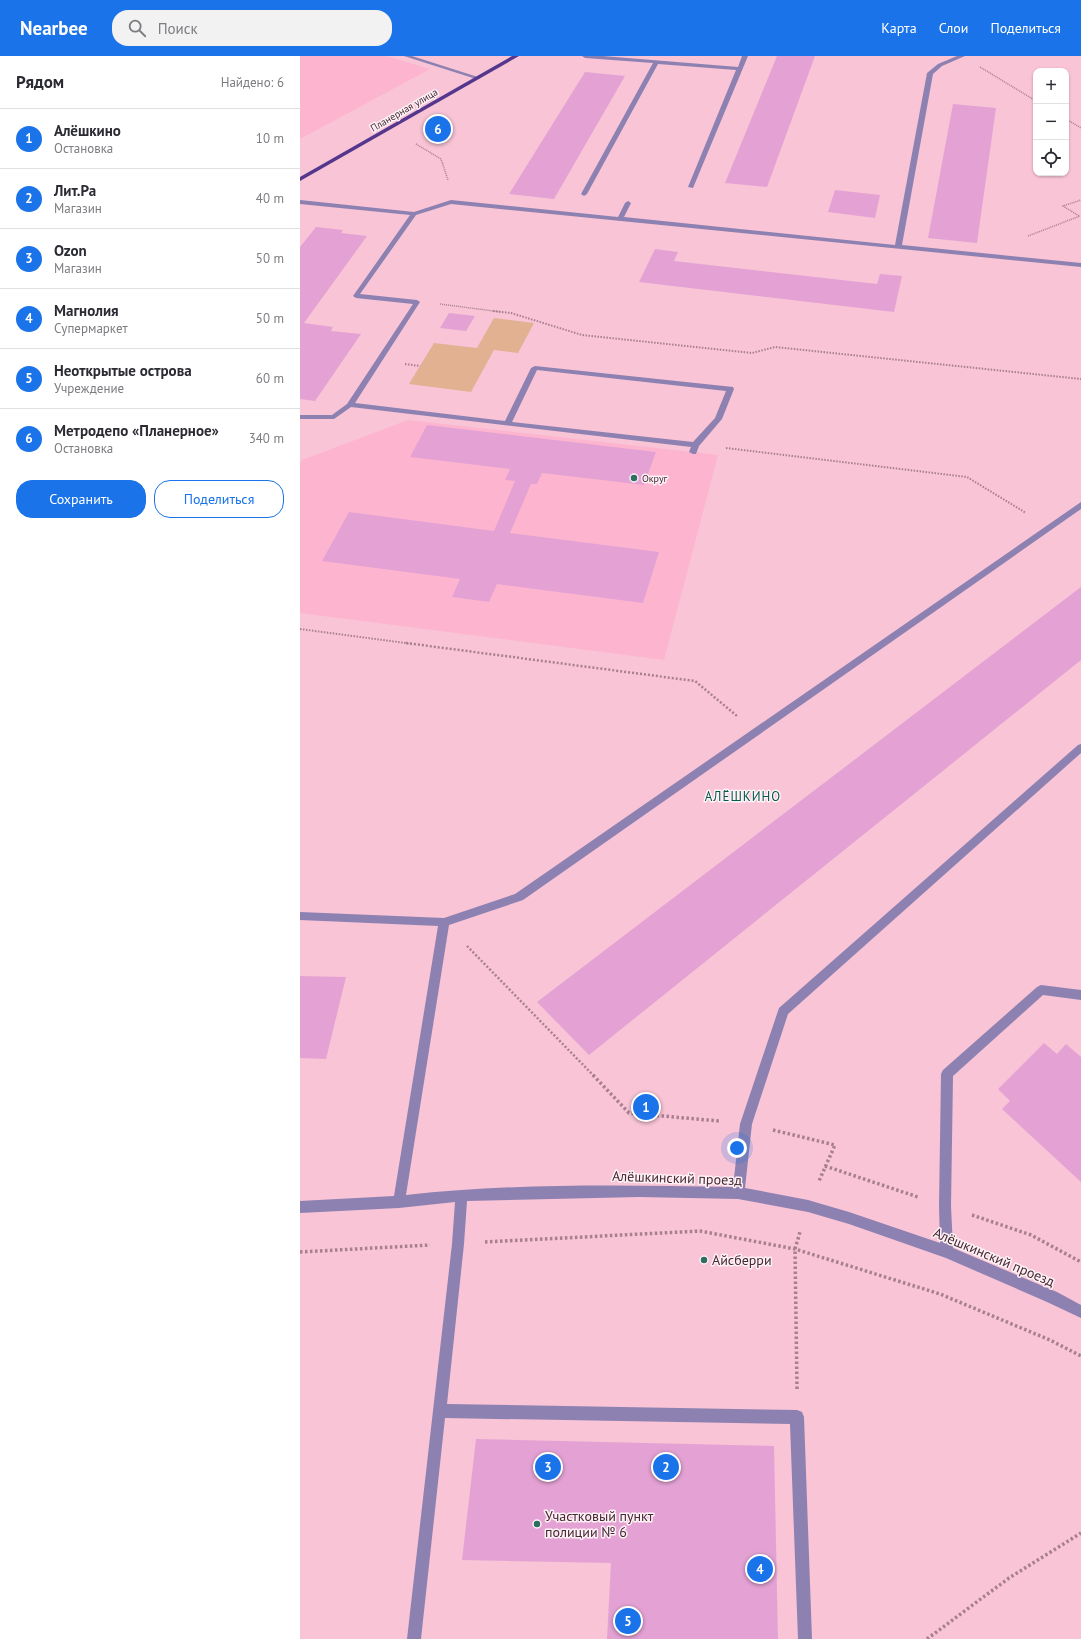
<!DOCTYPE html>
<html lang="ru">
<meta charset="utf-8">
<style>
body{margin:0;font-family:"PT Sans",sans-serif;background:#f2f2f3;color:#2b2b33}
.controls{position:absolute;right:12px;top:12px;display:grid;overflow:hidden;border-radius:8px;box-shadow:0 1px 3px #0004}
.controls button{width:36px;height:36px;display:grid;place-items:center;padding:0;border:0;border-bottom:1px solid #e1e1e2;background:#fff;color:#2b2b33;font:20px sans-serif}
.you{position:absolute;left:437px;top:1092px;width:14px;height:14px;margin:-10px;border:3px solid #fff;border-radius:50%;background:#1a73e8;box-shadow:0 0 0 6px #1a73e833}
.badge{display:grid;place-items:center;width:26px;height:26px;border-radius:50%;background:#1a73e8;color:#fff;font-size:13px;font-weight:700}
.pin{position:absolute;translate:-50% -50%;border:2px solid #fff;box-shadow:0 1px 4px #0006}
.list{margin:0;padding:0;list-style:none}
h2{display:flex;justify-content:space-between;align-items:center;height:52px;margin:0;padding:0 16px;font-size:17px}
h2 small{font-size:13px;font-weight:400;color:#7c7c81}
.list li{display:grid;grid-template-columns:26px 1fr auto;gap:12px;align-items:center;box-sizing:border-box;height:60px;padding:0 16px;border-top:1px solid #e1e1e2}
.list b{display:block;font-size:15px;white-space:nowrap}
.list p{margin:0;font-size:13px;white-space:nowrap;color:#7c7c81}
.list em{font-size:13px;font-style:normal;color:#7c7c81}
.actions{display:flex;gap:8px;padding:12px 16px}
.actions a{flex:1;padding:9px 0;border:1px solid #1a73e8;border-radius:16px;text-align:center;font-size:14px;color:#1a73e8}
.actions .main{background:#1a73e8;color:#fff}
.icon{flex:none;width:22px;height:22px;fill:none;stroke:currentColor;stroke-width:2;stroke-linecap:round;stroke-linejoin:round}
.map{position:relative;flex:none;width:781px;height:1583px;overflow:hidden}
header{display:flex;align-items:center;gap:24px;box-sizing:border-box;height:56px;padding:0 20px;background:#1a73e8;color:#fff}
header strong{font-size:19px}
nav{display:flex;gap:22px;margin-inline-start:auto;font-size:14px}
.search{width:280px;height:36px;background:#f2f2f3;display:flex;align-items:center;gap:10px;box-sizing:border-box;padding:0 14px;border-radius:16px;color:#7c7c81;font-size:15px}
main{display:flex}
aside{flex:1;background:#fff}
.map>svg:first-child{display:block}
.built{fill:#fdb5cf}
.green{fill:#e1b191}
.building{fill:#e4a2d4}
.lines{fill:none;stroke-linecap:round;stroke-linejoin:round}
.path-far3{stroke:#a87f8e;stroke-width:1.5;stroke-dasharray:1 1;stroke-linecap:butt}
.path-far2{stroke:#a87f8e;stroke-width:2;stroke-dasharray:1.5 1.5;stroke-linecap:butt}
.path-far1{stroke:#a87f8e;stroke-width:2.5;stroke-dasharray:2 2;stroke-linecap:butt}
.path{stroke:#a87f8e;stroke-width:3.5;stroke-dasharray:2.5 2.5;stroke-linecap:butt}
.minor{fill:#8d81b1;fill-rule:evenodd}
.major{fill:#54378d;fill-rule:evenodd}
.poi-dot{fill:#2c6e5f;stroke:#fff1f6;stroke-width:1.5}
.labels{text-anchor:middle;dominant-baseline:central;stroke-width:3;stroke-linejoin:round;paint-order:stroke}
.far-street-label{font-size:10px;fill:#422932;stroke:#fff1f6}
.far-poi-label{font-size:10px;fill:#422932;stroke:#fff1f6;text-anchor:start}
.neighbourhood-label{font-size:13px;letter-spacing:1px;fill:#005b4b;stroke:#fff1f6}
.near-street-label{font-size:14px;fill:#422932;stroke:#fff1f6}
.near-poi-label{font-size:14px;fill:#422932;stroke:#fff1f6;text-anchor:start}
</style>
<header>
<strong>Nearbee</strong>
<div class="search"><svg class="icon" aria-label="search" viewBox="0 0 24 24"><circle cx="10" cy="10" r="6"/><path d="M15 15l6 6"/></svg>Поиск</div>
<nav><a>Карта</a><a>Слои</a><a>Поделиться</a></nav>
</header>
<main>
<aside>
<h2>Рядом<small>Найдено: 6</small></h2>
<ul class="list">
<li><span class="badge">1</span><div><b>Алёшкино</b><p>Остановка</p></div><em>10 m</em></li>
<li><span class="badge">2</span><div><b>Лит.Ра</b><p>Магазин</p></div><em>40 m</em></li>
<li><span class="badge">3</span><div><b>Ozon</b><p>Магазин</p></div><em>50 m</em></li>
<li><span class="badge">4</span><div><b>Магнолия</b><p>Супермаркет</p></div><em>50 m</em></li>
<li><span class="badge">5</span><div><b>Неоткрытые острова</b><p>Учреждение</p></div><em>60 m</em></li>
<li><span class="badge">6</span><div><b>Метродепо «Планерное»</b><p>Остановка</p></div><em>340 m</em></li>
</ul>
<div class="actions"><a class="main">Сохранить</a><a>Поделиться</a></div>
</aside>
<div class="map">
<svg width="781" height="1583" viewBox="0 0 781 1583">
<rect width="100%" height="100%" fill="#f8c4d6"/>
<path class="built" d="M 0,0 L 86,0 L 130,13 L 0,83 Z
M 108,364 L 418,399 L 364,604 L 0,557 L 0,407 L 2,404 Z"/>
<path class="green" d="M 194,262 L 234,267 L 218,297 L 194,294 L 171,336 L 109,328 L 134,287 L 177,292 Z"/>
<path class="building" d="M 477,0 L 515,0 L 467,131 L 425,127 Z
M 285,16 L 325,20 L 254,143 L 209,138 Z
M 653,48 L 696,52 L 677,187 L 628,182 Z
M 535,134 L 580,139 L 575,162 L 528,156 Z
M 16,171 L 43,174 L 41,177 L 67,180 L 4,267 L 33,271 L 31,275 L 61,278 L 15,345 L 0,343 L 0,191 Z
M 355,193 L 378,196 L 374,205 L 577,228 L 580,218 L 602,220 L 594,256 L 339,226 Z
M 149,257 L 175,260 L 166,275 L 140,272 Z
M 127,369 L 356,396 L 344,429 L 242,417 L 237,428 L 231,428 L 210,477 L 359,496 L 343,547 L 197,528 L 189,546 L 152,541 L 160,523 L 22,505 L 49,456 L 194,475 L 215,425 L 205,424 L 210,413 L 110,401 Z
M 781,531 L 781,604 L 289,999 L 237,946 Z
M 0,920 L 46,921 L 26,1003 L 0,1002 Z
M 744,987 L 757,998 L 766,988 L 781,1001 L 781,1126 L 702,1053 L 710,1045 L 698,1033 Z
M 176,1383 L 474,1390 L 478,1583 L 307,1583 L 311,1507 L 162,1504 Z"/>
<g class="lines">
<path class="path-far3" d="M 680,11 L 736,45
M 766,63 L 781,72
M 116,88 L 141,103 L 148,124
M 779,160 L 763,150 L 781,144
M 728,180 L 780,160
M 140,248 L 201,256"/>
<path class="path-far2" d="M 193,255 L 211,257 L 282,279 L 452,297 L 475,291 L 781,323
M 105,308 L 120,310
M 426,392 L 667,421 L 726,457
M 0,573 L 113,588"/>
<path class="path-far1" d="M 106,587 L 395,625 L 437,660
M 167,890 L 294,1020"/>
<path class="path" d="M 293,1019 L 329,1057 L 419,1065
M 473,1074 L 535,1089 L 519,1125
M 525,1110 L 618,1141
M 672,1159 L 731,1179 L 781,1206
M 185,1186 L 400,1175 L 495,1193 L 640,1238 L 750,1284 L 781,1300
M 0,1196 L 130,1189
M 497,1333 L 495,1193 L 500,1176
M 627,1583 L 709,1522 L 781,1477"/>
<path class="minor" d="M 104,0 L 112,0 L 181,22 L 176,23 Z
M 282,0 L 303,0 L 438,11 L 442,0 L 448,0 L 393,132 L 388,131 L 436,14 L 358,8 L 287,138 L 284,140 L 281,138 L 353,7 L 285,2 Z
M 657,0 L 665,0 L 642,10 L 633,18 L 602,189 L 781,207 L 781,211 L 151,148 L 116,159 L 60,238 L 117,244 L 120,246 L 55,347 L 205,365 L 231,312 L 235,310 L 433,331 L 434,333 L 422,363 L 399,390 L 396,398 L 393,398 L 389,396 L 391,391 L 51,351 L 34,363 L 0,363 L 0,359 L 32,359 L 47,348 L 113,248 L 56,242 L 53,240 L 110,159 L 0,148 L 0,144 L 114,156 L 151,144 L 318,161 L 325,147 L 328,145 L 331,147 L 324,161 L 595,189 L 627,17 L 638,8 ZM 237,314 L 426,335 L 415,362 L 393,386 L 212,366 Z
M 781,446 L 781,453 L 223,844 L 149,869 L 106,1139 C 214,1127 324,1129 433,1131 L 440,1068 L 479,952 L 778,689 L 781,688 L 781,697 L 488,958 L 452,1068 L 445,1132 L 508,1144 L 549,1156 L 640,1187 L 639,1150 L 641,1018 L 643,1014 L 737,931 L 741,929 L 781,934 L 781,944 L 743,939 L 653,1020 L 651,1150 L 653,1192 L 757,1236 L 781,1249 L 781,1262 L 747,1246 L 646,1202 L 549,1168 L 508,1156 L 438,1143 L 339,1141 L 167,1145 L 164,1188 L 147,1348 L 497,1354 L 502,1356 L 504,1361 L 512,1583 L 498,1583 L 490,1368 L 145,1362 L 121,1583 L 107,1583 L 152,1188 L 155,1146 L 99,1152 L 0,1157 L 0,1145 L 94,1140 L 138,870 L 0,864 L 0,856 L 144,862 L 215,838 Z"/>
<path class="major" d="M 212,0 L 219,0 L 0,125 L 0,121 Z"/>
</g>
<g class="poi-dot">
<circle cx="334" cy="422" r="4"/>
<circle cx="404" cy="1204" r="4"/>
<circle cx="237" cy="1468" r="4"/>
</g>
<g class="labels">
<g class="far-street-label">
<text transform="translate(104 54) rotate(-30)">Планерная улица</text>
</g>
<g class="far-poi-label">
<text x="342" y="422">Округ</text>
</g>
<g class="neighbourhood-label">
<text x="443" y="740">АЛЁШКИНО</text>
</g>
<g class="near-street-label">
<text transform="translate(377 1122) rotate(2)">Алёшкинский проезд</text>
<text transform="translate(694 1201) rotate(23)">Алёшкинский проезд</text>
</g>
<g class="near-poi-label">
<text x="412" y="1204">Айсберри</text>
<text x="245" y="1460">Участковый пункт<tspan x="245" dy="16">полиции № 6</tspan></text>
</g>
</g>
</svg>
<div class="controls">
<button>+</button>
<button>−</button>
<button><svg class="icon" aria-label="locate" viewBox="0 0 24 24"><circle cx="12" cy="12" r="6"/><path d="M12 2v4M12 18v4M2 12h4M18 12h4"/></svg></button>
</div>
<div class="you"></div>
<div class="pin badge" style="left:346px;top:1051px">1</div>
<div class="pin badge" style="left:366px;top:1411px">2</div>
<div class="pin badge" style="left:248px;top:1411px">3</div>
<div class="pin badge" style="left:460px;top:1513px">4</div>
<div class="pin badge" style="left:328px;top:1565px">5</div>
<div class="pin badge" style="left:138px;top:73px">6</div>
</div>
</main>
